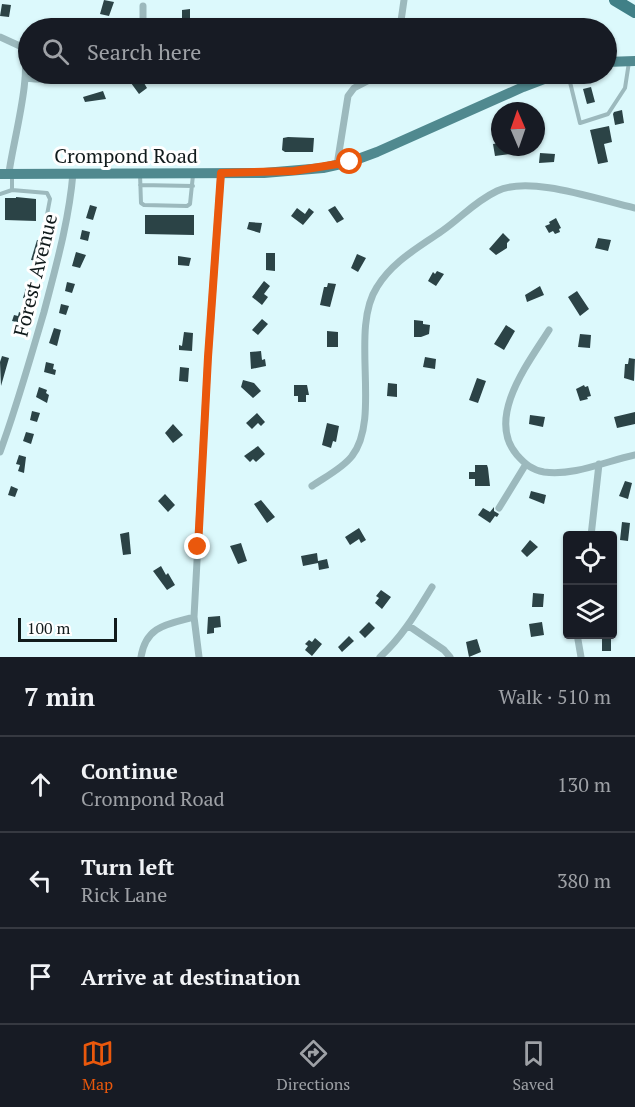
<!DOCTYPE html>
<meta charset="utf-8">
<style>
body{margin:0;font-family:"PT Serif",serif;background:#20242c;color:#f1f3f6}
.controls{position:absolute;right:18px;bottom:18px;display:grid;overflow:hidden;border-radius:6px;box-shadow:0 2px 4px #0004}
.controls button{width:54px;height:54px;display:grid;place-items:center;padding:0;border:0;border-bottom:2px solid #363941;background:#171b24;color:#f1f3f6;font:30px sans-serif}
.compass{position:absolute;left:491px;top:102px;width:54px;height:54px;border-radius:50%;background:#171b24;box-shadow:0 2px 4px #0004;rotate:358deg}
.scale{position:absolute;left:18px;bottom:15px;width:99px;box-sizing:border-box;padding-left:6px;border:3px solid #111b1c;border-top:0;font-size:16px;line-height:21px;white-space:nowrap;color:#111b1c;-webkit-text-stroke:4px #fff;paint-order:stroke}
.stop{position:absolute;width:18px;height:18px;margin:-14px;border:4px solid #ea580c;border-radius:50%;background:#fff}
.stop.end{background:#ea580c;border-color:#fff;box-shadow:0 2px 6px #0008}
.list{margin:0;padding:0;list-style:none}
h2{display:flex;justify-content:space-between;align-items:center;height:78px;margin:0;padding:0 24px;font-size:26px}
h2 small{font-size:20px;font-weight:400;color:#9ea1a6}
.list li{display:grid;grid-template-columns:39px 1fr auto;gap:18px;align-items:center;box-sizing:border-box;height:96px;padding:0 24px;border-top:2px solid #363941}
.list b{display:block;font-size:22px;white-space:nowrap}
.list p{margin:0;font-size:20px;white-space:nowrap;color:#9ea1a6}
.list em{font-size:20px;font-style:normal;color:#9ea1a6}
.icon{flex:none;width:33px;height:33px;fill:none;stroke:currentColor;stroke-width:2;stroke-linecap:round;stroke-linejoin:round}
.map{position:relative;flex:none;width:635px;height:657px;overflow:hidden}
.search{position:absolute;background:#171b24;box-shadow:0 2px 4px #0004;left:18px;right:18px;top:18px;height:66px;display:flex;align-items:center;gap:15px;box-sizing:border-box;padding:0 21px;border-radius:33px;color:#9ea1a6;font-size:22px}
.sheet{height:366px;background:#171b24}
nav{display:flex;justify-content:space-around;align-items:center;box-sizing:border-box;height:84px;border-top:2px solid #363941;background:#171b24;font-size:16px;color:#9ea1a6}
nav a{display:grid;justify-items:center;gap:3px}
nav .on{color:#ea580c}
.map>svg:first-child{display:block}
.building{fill:#2b4346}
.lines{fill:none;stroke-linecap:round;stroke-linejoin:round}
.service{stroke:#9cb9bd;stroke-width:4}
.minor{stroke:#9cb9bd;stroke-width:7}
.primary{stroke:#50898f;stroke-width:10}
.trunk{stroke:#408087;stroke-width:12}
.route{stroke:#ea580c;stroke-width:8}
.labels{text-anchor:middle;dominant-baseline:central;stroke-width:6;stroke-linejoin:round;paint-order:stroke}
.street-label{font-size:20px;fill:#111b1c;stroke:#fff}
</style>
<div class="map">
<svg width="635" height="657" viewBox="0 0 635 657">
<rect width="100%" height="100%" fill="#dcf9fc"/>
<path class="building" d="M 104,0 L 114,2 L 109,16 L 100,14 Z
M 2,4 L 11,5 L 9,17 L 0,16 Z
M 190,9 L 190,28 L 182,28 L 182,10 Z
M 143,74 L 148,81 L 144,83 L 147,88 L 139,94 L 131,83 Z
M 591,87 L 595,102 L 587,104 L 583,89 Z
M 103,91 L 106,99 L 85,102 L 83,97 Z
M 622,110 L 624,123 L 615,125 L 613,114 L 614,112 Z
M 609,126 L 612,142 L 604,144 L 608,162 L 598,164 L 590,130 Z
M 288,137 L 314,138 L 313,152 L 285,152 L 282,150 L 283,138 Z
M 500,143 L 500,147 L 509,147 L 510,154 L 495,156 L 493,144 Z
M 540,153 L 555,154 L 554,162 L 539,163 Z
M 16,197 L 36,199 L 36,221 L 5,220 L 5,198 L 16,198 Z
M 90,205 L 97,207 L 93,220 L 86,218 Z
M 335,206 L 344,219 L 337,223 L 328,210 Z
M 297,208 L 305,214 L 309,208 L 314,212 L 303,225 L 291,216 Z
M 145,215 L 194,215 L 194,235 L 145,234 Z
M 556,218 L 561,228 L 559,229 L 560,232 L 555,234 L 553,231 L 549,233 L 545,226 L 550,224 L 549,222 Z
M 249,222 L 262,223 L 260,233 L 247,229 Z
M 82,230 L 90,232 L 88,241 L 80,239 Z
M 503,233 L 510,240 L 507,243 L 507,248 L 496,255 L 489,249 Z
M 598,238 L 611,240 L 608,251 L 595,248 Z
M 37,240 L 45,243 L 38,261 L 31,260 Z
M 76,252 L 86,255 L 80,268 L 72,266 Z
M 266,253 L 275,253 L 275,271 L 266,270 Z
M 357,254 L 366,258 L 358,272 L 351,268 Z
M 178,256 L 191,258 L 189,266 L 178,265 Z
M 437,271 L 444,274 L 436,286 L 428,281 L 433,272 L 435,274 Z
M 264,281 L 270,286 L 264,294 L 268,297 L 262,305 L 252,297 Z
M 67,282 L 75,284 L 72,293 L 65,291 Z
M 328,283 L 336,284 L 330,307 L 320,305 L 324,287 L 327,287 Z
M 27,285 L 35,287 L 31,300 L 23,298 Z
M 540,286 L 544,295 L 527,302 L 525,295 Z
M 577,291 L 589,309 L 580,316 L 568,297 Z
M 61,304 L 69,306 L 66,315 L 59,313 Z
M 19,312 L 27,315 L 21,333 L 15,331 L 17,322 L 12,321 L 14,315 L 18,316 Z
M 262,319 L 268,324 L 258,335 L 252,330 Z
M 414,320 L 423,321 L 423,324 L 430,325 L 429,334 L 421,337 L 414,337 Z
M 506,325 L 515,331 L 504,350 L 494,344 Z
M 54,328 L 61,330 L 57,346 L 49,343 Z
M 327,331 L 338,332 L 338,347 L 327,347 Z
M 184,332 L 193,333 L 192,351 L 179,350 L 179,345 L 182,346 Z
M 580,334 L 591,335 L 590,348 L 578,347 Z
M 261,351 L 262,360 L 265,359 L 266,366 L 251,369 L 250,352 Z
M 2,356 L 9,358 L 1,386 L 0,362 Z
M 425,357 L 436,359 L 435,369 L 423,367 Z
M 629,358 L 635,359 L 634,381 L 624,378 L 625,364 L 628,364 Z
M 46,362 L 54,364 L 53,369 L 56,370 L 55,375 L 44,372 Z
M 180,367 L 189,368 L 188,382 L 179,381 Z
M 477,378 L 486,381 L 478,403 L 469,400 Z
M 243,380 L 254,383 L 261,391 L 253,398 L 241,387 Z
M 388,383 L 397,384 L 397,397 L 387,396 Z
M 294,385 L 307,385 L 309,395 L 306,395 L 306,402 L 298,402 L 298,396 L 294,396 Z
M 584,385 L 585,387 L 588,386 L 591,396 L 587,397 L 588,399 L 580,401 L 576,389 Z
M 39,387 L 47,390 L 46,393 L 49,395 L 47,403 L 36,397 Z
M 32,411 L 40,413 L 37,422 L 30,420 Z
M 635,412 L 635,424 L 617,428 L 614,417 Z
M 257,413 L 265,422 L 261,426 L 258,423 L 252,429 L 246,423 Z
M 530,415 L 545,417 L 543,427 L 529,424 Z
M 327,423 L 339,426 L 336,442 L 333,441 L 331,448 L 322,445 Z
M 173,424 L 183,435 L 173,443 L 165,433 Z
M 26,432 L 34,434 L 31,444 L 23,441 Z
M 258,446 L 265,454 L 256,462 L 253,459 L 250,462 L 244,456 Z
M 19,455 L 26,457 L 24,473 L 18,471 L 20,465 L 16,464 Z
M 475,465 L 487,465 L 488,468 L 490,486 L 475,486 L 475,479 L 469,479 L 469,472 L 475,472 Z
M 625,481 L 632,483 L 628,499 L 619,496 Z
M 11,486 L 18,489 L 15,497 L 8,495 Z
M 531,491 L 546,495 L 544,504 L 529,498 Z
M 165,494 L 175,505 L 168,512 L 158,501 Z
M 261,500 L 275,517 L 267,523 L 254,504 Z
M 494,507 L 494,511 L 499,514 L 497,517 L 495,516 L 490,523 L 478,515 L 483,508 L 490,512 Z
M 622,522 L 630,523 L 628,541 L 620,540 Z
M 359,528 L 366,540 L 361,543 L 359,539 L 350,545 L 345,537 Z
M 129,532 L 131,554 L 123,555 L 120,534 Z
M 530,540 L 538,547 L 527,557 L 521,551 Z
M 241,543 L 247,561 L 238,564 L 230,546 Z
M 317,553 L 318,561 L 327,559 L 329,568 L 319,570 L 318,563 L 303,566 L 301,556 Z
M 161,566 L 166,575 L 168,573 L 175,585 L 167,590 L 153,571 Z
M 381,590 L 391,597 L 382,609 L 375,603 L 379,598 L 376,596 Z
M 533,593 L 544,594 L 543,607 L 532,607 Z
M 220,616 L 221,627 L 214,628 L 214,633 L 207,634 L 208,617 Z
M 369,622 L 375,628 L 365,638 L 359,632 Z
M 542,622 L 544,635 L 531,637 L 529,624 Z
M 602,634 L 611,634 L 611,651 L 602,651 Z
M 349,636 L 354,641 L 342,652 L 338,647 Z
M 315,638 L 322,644 L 312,656 L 305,650 L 308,646 L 305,644 L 309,640 L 312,642 Z
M 477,639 L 481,652 L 469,657 L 466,642 Z"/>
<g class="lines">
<path class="service" d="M 568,74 L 580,123 L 608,114 L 625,88 L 629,62
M 140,174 L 141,203 L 144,205 L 187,206 L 190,204 L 193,175
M 140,185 L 193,186
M 12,190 L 47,193 L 50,199 L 46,220
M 0,194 L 12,190 L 12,174"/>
<path class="minor" d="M 143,28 L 143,6
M 400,28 L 404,0
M 0,37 L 22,47 C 34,68 12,146 9,173
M 25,78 C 48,81 68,79 90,74
M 337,165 L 348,96 L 354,88 L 381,74
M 549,330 C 529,362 485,418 517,455 C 525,464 532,470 544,472 C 575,476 606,461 635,455
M 0,452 C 17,406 30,359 44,312 C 56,266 69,221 73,173
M 312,486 C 325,477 343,468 352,456 C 382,418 349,330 377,287 C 393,261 418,248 442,231 C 462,217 474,202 497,191 C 530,175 599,200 635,208
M 499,508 L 526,464
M 591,536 L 599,464
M 409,626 L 444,650 L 450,657
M 577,634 L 581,657
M 141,657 C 146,625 169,624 194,617
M 199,657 L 194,617 L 208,357 L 221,173
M 380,657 C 403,636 416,613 432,587"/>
<path class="primary" d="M 606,62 L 635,61
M 0,174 L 264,173 L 323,168 L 350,162 L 377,152 L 523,87 L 557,74"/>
<path class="trunk" d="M 615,0 L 635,12"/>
</g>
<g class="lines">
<path class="route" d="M 198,547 L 208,357 L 221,173 L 294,171 L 350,162"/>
</g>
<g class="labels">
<g class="street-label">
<text x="126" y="155">Crompond Road</text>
<text transform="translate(35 275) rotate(-76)">Forest Avenue</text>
</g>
</g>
</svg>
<div class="controls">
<button><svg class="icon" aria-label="locate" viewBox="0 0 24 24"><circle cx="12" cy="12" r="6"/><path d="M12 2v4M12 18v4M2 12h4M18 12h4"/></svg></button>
<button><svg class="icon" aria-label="layers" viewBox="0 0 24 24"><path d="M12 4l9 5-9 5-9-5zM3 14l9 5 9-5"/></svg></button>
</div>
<svg class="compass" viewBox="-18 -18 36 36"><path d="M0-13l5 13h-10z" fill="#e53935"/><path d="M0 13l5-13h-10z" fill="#9ea1a6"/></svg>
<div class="scale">100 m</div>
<div class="stop" style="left:350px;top:162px"></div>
<div class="stop end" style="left:198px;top:547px"></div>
<div class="search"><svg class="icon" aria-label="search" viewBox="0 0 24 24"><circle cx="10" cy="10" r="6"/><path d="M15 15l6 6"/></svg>Search here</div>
</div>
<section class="sheet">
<h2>7 min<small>Walk · 510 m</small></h2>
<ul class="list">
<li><svg class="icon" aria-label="ahead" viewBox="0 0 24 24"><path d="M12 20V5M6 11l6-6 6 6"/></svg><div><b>Continue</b><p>Crompond Road</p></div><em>130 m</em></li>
<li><svg class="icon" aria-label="left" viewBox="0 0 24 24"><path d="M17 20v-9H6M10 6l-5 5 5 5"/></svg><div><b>Turn left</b><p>Rick Lane</p></div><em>380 m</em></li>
<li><svg class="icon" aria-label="arrive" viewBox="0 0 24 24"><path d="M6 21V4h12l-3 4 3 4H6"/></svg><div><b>Arrive at destination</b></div></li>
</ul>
</section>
<nav>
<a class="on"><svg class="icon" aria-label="map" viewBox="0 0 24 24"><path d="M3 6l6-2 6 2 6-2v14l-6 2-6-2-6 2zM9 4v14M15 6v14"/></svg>Map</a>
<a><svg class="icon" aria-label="directions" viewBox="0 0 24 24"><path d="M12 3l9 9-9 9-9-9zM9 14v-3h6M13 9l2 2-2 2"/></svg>Directions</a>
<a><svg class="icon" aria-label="saved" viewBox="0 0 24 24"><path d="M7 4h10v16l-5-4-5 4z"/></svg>Saved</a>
</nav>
